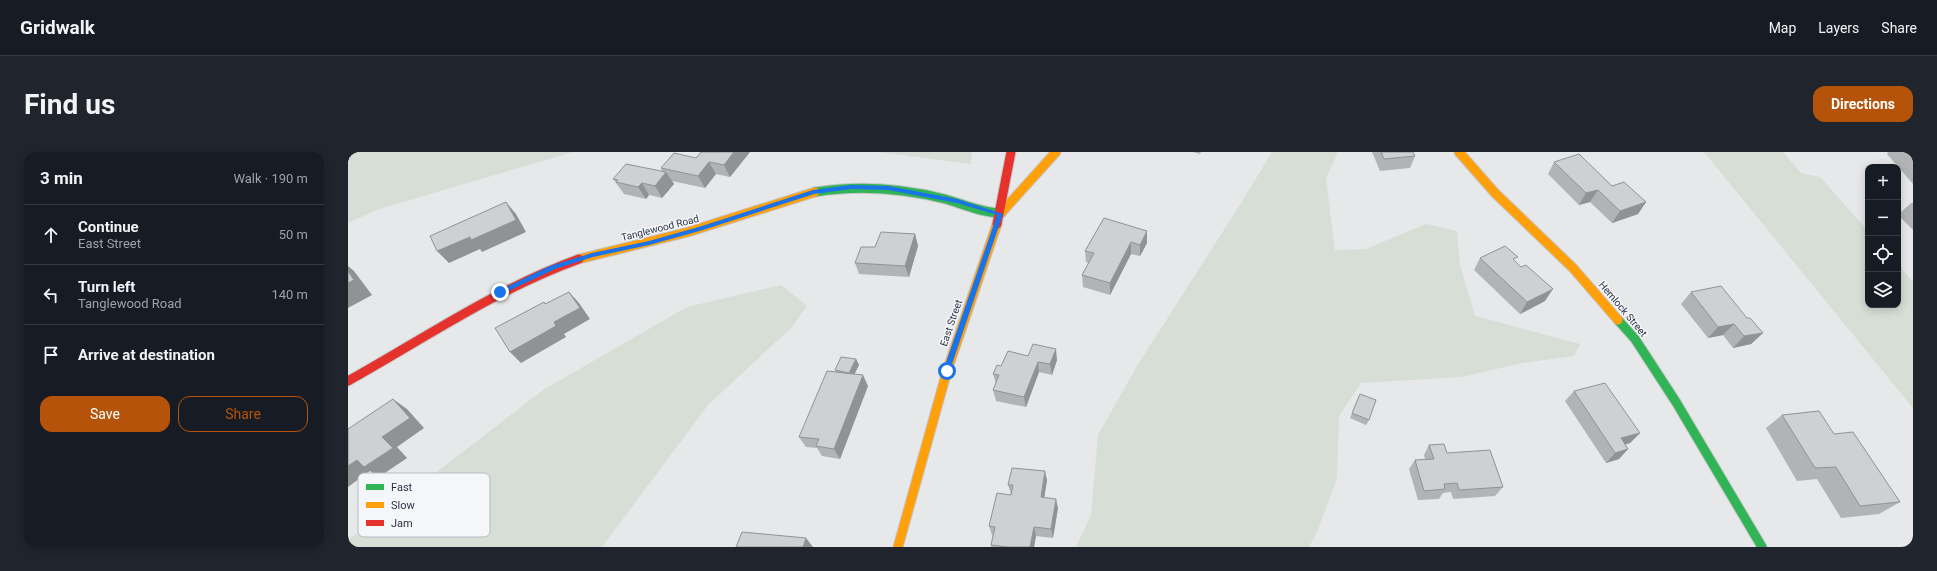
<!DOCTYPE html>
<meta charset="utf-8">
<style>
body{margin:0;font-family:Roboto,sans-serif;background:#20242c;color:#f1f3f6}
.controls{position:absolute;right:12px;top:12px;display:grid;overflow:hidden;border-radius:8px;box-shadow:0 2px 10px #0003}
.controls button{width:36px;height:36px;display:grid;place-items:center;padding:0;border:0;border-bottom:1px solid #363941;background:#171b24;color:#f1f3f6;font:20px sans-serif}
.stop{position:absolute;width:12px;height:12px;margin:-9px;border:3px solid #1a73e8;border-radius:50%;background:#fff}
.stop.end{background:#1a73e8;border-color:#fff;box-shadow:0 1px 4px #0008}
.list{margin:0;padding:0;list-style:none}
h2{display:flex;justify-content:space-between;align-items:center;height:52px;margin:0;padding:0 16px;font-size:17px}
h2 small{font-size:13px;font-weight:400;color:#9ea1a6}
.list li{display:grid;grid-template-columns:26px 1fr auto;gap:12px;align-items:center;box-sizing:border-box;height:60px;padding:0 16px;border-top:1px solid #363941}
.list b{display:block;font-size:15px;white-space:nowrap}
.list p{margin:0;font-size:13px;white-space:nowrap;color:#9ea1a6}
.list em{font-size:13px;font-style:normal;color:#9ea1a6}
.actions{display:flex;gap:8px;padding:12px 16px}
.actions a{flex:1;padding:9px 0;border:1px solid #b45309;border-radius:12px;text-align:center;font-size:14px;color:#b45309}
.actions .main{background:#b45309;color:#fff}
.icon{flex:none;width:22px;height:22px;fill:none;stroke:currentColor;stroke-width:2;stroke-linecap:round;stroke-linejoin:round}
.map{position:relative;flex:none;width:1565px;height:395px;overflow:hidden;border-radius:12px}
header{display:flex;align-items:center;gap:24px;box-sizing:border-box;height:56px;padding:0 20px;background:#171b24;border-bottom:1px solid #363941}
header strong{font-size:19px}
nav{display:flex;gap:22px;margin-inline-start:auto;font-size:14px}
.intro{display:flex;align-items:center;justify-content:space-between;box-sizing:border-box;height:96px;padding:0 24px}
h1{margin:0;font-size:28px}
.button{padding:10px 18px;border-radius:12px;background:#b45309;color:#fff;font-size:14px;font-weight:700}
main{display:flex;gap:24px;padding:0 24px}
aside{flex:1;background:#171b24;border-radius:12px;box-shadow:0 2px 10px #0003}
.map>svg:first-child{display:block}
.green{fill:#d6ded6}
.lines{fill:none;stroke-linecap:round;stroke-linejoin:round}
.fast-casing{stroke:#c4c6c8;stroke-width:11}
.slow-casing{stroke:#c4c6c8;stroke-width:11}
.jam-casing{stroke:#c4c6c8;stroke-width:11}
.fast{stroke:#30b455;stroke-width:9}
.slow{stroke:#ff9f0a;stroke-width:9}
.jam{stroke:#e5322d;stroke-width:9}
.wall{fill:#b1b3b5}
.shaded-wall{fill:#909294}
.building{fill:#ced0d3;stroke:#909294}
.route{fill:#1a73e8}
.labels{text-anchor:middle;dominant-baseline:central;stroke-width:3;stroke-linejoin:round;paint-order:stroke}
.street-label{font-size:10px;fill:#2b3445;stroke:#f4f6f9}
.key{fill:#f4f6f9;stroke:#b8bcc3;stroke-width:1}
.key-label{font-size:11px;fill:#2b3445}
</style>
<header>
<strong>Gridwalk</strong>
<nav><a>Map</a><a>Layers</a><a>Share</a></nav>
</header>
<div class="intro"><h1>Find us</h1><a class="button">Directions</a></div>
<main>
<aside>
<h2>3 min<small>Walk · 190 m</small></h2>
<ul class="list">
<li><svg class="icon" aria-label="ahead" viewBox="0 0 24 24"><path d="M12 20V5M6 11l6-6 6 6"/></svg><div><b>Continue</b><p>East Street</p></div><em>50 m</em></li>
<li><svg class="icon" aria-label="left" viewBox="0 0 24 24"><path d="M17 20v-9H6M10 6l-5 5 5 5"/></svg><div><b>Turn left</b><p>Tanglewood Road</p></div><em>140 m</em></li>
<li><svg class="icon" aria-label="arrive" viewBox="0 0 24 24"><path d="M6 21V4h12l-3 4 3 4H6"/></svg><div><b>Arrive at destination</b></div></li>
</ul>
<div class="actions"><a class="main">Save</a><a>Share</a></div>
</aside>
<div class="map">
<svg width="1565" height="395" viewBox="0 0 1565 395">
<rect width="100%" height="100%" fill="#e6e8ea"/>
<path class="green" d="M 0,0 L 225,0 L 31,57 L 0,71 Z
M 530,0 L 624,0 L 623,12 Z
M 924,0 L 990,0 L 978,26 L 987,98 L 1018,97 L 1078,72 L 1109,79 L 1112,113 L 1127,164 L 1232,192 L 1226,204 L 1174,211 L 1113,225 L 1013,231 L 991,264 L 989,327 L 969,380 L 961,395 L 728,395 L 743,363 L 750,283 L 789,214 L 895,48 Z
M 1356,0 L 1435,0 L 1453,21 L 1472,25 L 1520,79 L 1520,153 L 1550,153 L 1550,113 L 1565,130 L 1565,256 Z
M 433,133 L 459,154 L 444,175 L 360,253 L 254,395 L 0,395 L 0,388 L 14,378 L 195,238 L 339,155 Z"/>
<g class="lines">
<defs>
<path id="fast" d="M 467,40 C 511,33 554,36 597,47 C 615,52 634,61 653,61
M 1270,168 L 1287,187 L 1328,250 L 1414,395"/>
<path id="slow" d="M 1111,0 L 1147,41 L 1225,116 L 1270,168
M 653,61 L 708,0
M 231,107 L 340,80 L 467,40
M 550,395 L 599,219 L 649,72"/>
<path id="jam" d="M 649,72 L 663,0
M 0,229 C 77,186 148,137 231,107"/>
</defs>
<use href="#fast" class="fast-casing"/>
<use href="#slow" class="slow-casing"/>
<use href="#jam" class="jam-casing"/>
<use href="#fast" class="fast"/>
<use href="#slow" class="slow"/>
<use href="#jam" class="jam"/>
</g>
<path class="wall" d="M 353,0 L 402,0 L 382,25 L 368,22 L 357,36 L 324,29 L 326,32 L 314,46 L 301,43 L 298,47 L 276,42 L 265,27 L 314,19 L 313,16 L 348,6 Z
M 845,0 L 853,0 L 852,2 Z
M 1024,0 L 1065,0 L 1067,4 L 1062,16 L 1032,19 Z
M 1540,0 L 1565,0 L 1565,32 L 1539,2 Z
M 1206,10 L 1264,34 L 1298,50 L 1290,62 L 1264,71 L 1242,50 L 1231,53 L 1200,22 Z
M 1563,51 L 1565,51 L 1565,78 L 1550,63 Z
M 756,66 L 799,91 L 792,104 L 783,102 L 762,143 L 735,135 L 734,123 L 741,111 L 738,110 L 737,99 Z
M 567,82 L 570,94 L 561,125 L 511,122 L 507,111 L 527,95 Z
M 1132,106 L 1167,109 L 1197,149 L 1172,162 L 1126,118 Z
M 1343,140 L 1399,166 L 1415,181 L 1403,192 L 1385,196 L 1375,183 L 1360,186 L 1333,152 Z
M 680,204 L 709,208 L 704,223 L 691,220 L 678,255 L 648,249 L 645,238 L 648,232 L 645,222 Z
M 508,207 L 511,213 L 506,222 L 520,234 L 492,307 L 474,304 L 469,296 L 458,295 L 451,285 L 488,220 L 487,218 Z
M 1226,239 L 1292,281 L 1282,291 L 1277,293 L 1280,297 L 1271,307 L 1258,311 L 1217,249 Z
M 1012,242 L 1021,268 L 1018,273 L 1002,266 Z
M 1434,263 L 1486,282 L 1552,350 L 1531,362 L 1493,366 L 1469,327 L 1449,329 L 1418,276 Z
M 1081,293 L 1099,301 L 1155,335 L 1147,344 L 1105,347 L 1103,340 L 1095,341 L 1091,347 L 1070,348 L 1061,317 L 1067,308 L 1077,307 L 1076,303 Z
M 699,328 L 696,345 L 710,356 L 705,386 L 688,384 L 686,395 L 643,395 L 643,393 L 645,383 L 644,383 L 641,374 L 663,342 L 660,333 Z"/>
<path class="shaded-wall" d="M 386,0 L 402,0 L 382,25 L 376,13 Z
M 361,10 L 368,22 L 357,36 L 350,24 Z
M 318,20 L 326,32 L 314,46 L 307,34 Z
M 294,31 L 301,43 L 298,47 L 290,35 Z
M 1250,38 L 1242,50 L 1231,53 L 1238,41 Z
M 158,50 L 168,62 L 178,80 L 134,100 L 132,97 L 101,111 L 89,99 Z
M 1298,50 L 1290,62 L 1264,71 L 1272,59 Z
M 799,79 L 799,91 L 792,104 L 792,93 Z
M 567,82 L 570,94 L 561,125 L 557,114 Z
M 783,90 L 783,102 L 762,143 L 762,131 Z
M 0,114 L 6,119 L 24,143 L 0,156 Z
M 1205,137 L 1197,149 L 1172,162 L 1179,150 Z
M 221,140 L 231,151 L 242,167 L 216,182 L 218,185 L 173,211 L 162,200 L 206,170 Z
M 1386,172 L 1375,183 L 1360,186 L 1370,175 Z
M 1415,181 L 1403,192 L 1385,196 L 1396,184 Z
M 708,197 L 709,208 L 704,223 L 702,212 Z
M 508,207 L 511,213 L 504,227 L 501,221 Z
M 690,210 L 691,220 L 678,255 L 676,245 Z
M 515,223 L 520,234 L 492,307 L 486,297 Z
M 45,247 L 59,257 L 76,276 L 49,295 L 59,306 L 31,325 L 22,319 L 0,335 L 0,314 Z
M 1292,281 L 1282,291 L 1263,296 L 1273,286 Z
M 1280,297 L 1271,307 L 1258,311 L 1267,301 Z
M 697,319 L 699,328 L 695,354 L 693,345 Z
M 708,347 L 710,356 L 705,386 L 703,377 Z
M 686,375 L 688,384 L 686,395 L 682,395 Z
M 458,386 L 465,395 L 455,395 Z"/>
<path class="building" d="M 353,0 L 386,0 L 376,13 L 361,10 L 350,24 L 313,16 L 326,1 L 348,6 Z
M 1033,0 L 1065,0 L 1067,4 L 1036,7 Z
M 1560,0 L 1565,0 L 1565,6 Z
M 1231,2 L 1264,34 L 1276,30 L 1298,50 L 1272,59 L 1250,38 L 1238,41 L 1206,10 Z
M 278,12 L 318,20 L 307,34 L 294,31 L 290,35 L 268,30 L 270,28 L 265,27 Z
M 158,50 L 168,68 L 123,88 L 122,85 L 89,99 L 82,84 Z
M 756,66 L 799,79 L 792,93 L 783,90 L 762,131 L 734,123 L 746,101 L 737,99 Z
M 533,80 L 567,82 L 557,114 L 507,111 L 513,95 L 527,95 Z
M 1157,94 L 1170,105 L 1165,107 L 1173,115 L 1178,113 L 1205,137 L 1179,150 L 1132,106 Z
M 0,119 L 6,128 L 0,131 Z
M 1373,134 L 1399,166 L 1402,166 L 1415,181 L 1396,184 L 1386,172 L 1370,175 L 1343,140 Z
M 221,140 L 232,156 L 206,170 L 208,174 L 162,200 L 147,176 L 196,150 L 197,152 Z
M 685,192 L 708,197 L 702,212 L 690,210 L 676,245 L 645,238 L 651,223 L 645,222 L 649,213 L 653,214 L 660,199 L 680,204 Z
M 493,205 L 508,207 L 501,221 L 487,218 Z
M 479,219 L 515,223 L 486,297 L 468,294 L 471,287 L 451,285 Z
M 1257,231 L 1292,281 L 1273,286 L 1280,297 L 1267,301 L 1226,239 Z
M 1012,242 L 1028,248 L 1021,268 L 1004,261 Z
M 45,247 L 62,266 L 34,285 L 45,296 L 16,315 L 9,308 L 0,314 L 0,277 Z
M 1471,259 L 1486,282 L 1505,280 L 1552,350 L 1512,354 L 1488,315 L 1467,316 L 1434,263 Z
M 1096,292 L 1099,301 L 1142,298 L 1155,335 L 1111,338 L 1109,331 L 1096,332 L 1097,337 L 1076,339 L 1067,308 L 1086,307 L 1081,293 Z
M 664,316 L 697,319 L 693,345 L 708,347 L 703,377 L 686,375 L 682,395 L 660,395 L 643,393 L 647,375 L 641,374 L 649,341 L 663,343 L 665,333 L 660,333 Z
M 394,380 L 458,386 L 455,395 L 388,395 Z"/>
<path class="route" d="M 503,33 L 540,34 L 609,47 L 655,62 L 601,221 L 596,221 L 595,219 L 649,63 L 609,51 L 540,38 L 503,37 L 466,42 L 355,78 L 301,93 L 245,105 L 207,117 L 154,142 L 148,140 L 202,114 L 244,101 L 301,89 L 354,74 L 465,38 Z"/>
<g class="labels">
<g class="street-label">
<text transform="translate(312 76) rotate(-14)">Tanglewood Road</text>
<text transform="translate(1275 157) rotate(50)">Hemlock Street</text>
<text transform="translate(603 171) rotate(-71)">East Street</text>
</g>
</g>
<rect x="10" y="321" width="132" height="64" rx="6" class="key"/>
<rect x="18" y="332" width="18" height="6" fill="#30b455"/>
<rect x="18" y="350" width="18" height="6" fill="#ff9f0a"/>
<rect x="18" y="368" width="18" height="6" fill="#e5322d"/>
<g class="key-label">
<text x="43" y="339">Fast</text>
<text x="43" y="357">Slow</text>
<text x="43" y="375">Jam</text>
</g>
</svg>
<div class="controls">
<button>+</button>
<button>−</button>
<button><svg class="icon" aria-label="locate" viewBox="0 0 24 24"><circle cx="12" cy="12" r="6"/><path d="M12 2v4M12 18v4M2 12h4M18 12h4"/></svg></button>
<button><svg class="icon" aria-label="layers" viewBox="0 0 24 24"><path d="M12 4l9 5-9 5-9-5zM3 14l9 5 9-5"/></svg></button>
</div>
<div class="stop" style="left:599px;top:219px"></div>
<div class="stop end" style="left:152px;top:140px"></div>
</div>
</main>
